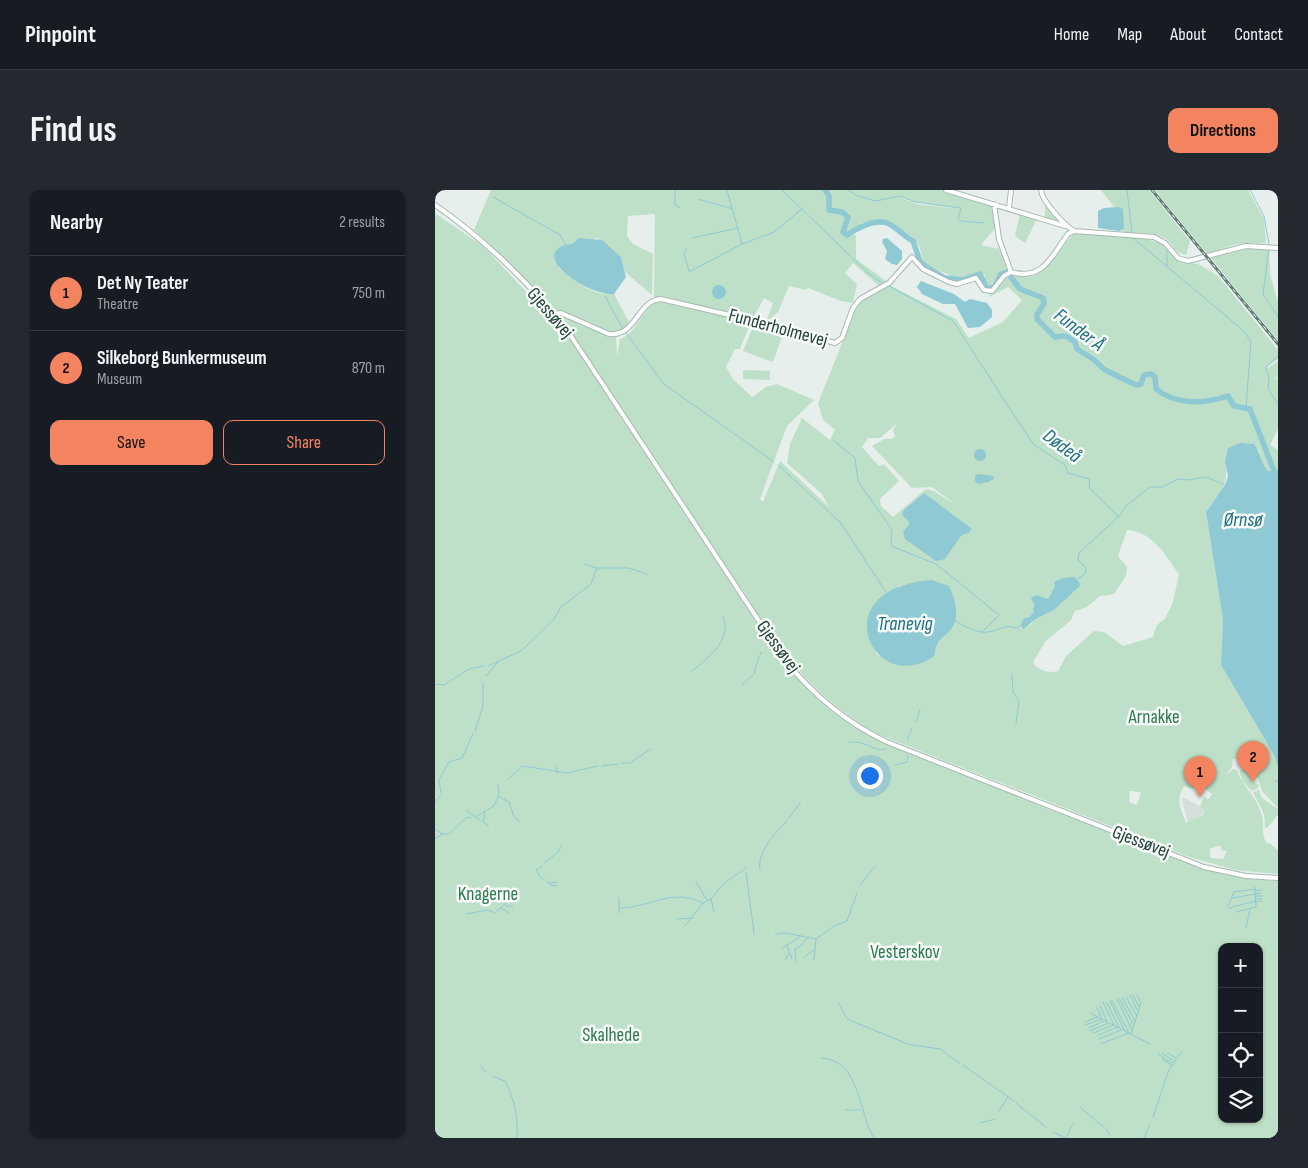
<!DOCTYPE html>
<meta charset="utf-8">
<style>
body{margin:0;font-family:"Sofia Sans Condensed",sans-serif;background:#242831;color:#f1f3f6}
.controls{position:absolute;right:15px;bottom:15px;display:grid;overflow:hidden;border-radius:10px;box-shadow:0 1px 4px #0004}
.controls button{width:45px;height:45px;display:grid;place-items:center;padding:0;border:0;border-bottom:1px solid #363941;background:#171b24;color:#f1f3f6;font:25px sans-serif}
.you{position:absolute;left:434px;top:585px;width:18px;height:18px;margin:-12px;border:4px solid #fff;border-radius:50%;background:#1a73e8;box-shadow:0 0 0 8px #1a73e833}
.badge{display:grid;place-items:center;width:32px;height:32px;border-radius:50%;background:#f4845f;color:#111;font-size:16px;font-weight:700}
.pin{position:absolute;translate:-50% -41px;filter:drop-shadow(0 1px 2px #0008)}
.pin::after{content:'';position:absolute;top:26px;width:18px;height:15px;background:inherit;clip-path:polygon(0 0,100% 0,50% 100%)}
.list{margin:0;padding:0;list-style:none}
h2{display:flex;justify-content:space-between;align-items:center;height:65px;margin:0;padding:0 20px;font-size:21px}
h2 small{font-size:16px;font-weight:400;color:#9ea1a6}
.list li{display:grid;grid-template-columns:32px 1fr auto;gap:15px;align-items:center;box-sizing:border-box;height:75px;padding:0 20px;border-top:1px solid #363941}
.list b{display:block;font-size:19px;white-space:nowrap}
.list p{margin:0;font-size:16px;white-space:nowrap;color:#9ea1a6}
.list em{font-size:16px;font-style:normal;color:#9ea1a6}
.actions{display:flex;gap:10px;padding:15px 20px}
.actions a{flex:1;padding:11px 0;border:1px solid #f4845f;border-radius:10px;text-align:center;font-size:18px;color:#f4845f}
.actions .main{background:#f4845f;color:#111}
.icon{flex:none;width:28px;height:28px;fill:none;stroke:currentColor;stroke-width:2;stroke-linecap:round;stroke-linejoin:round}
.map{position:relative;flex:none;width:843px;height:948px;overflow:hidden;border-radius:10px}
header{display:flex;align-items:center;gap:30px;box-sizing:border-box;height:70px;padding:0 25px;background:#171b24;border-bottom:1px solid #363941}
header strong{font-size:24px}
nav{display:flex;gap:28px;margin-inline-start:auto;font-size:18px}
.intro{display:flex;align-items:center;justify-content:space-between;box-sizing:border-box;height:120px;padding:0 30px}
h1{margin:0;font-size:35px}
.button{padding:12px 22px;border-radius:10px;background:#f4845f;color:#111;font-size:18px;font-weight:700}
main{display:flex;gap:30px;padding:0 30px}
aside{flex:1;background:#171b24;border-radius:10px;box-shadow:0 1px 4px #0004}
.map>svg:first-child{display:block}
.built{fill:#d4dfda}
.green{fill:#bfe0c8;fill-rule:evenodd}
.water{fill:#8ec9d4}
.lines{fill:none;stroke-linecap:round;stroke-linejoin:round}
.stream{stroke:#8ec9d4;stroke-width:1}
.river{stroke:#8ec9d4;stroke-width:5.5}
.minor-casing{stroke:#a8b8b2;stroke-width:6}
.minor{stroke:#fff;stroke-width:4}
.rail-casing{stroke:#5f7d75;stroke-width:3}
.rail{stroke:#f7fbf9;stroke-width:1;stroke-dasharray:4;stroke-linecap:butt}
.labels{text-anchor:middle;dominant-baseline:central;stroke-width:5;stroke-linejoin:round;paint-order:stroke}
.street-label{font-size:19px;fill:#24423a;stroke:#f7fbf9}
.park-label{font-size:19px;fill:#2d7a4b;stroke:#f7fbf9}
.water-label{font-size:20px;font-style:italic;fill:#1c6f80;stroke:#f7fbf9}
</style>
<header>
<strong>Pinpoint</strong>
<nav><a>Home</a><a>Map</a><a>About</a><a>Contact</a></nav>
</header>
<div class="intro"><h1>Find us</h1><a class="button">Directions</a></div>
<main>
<aside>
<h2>Nearby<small>2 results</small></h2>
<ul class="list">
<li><span class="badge">1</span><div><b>Det Ny Teater</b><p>Theatre</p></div><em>750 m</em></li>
<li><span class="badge">2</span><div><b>Silkeborg Bunkermuseum</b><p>Museum</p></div><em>870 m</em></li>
</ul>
<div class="actions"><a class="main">Save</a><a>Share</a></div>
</aside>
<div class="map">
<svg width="843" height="948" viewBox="0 0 843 948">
<rect width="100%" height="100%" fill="#e6efeb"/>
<path class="built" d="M 748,603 L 747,607 L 769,618 L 765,628 L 767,648 L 753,633 L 747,611 Z"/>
<path class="green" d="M 56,0 L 506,0 L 558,15 L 562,36 L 546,55 L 564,59 L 572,77 L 565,82 L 571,78 C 605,104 618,65 639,43 L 712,49 L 726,53 L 743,71 L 763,74 L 783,86 L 843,160 L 843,169 L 832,177 L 835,181 L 833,178 L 843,171 L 843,188 L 839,186 L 843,190 L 843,239 L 835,255 L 843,260 L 843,280 L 833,281 L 827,275 L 824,259 L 790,272 C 795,295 784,303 771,322 L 788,430 L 786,475 L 839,565 L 843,577 L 843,618 L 827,601 L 823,588 L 809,578 L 803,569 L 798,569 L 797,577 L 791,585 L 798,579 L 802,580 C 807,596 823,608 827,626 C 829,634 826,646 832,653 L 828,655 L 834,653 L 843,660 L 843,684 L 801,680 L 754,667 L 447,546 C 401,521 374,495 342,454 L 125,126 L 181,147 L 182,166 L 185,149 C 202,143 207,119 222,111 L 316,132 L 305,159 L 300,159 L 291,177 L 298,189 L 317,207 L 331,197 L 342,194 L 379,210 L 352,236 L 325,309 L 328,312 L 345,271 L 394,317 L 387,304 L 352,273 L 355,254 L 367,228 L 395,250 L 400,240 L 388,230 L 383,213 L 422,116 L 428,109 L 454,95 L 521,129 L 534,148 L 568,132 L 587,110 L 573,97 L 554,107 L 564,83 L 555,97 L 550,94 L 550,85 L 545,82 L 528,89 L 515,88 L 515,85 L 490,75 L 484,56 L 478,48 L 455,32 L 427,33 L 416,40 L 421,46 L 421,69 L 451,91 L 444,96 L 418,73 L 410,83 L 422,94 L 418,113 L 406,111 L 373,98 L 370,100 L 354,96 L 343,122 L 331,132 L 338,113 L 329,108 L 318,128 L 219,107 L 220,24 L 193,26 L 192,46 L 198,54 L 218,64 L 217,105 L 190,82 L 186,67 L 162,48 L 128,56 L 124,79 C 141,90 158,107 179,104 L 195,134 L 185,142 L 175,142 L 119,119 L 39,40 ZM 462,6 L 480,12 L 526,19 L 482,14 ZM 465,231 L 458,239 L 460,247 L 457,249 L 449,249 L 437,256 L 477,298 L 497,297 L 521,315 L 499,301 L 491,299 L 458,327 L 446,316 L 445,309 L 464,291 L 449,274 L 444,276 L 427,257 L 433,248 L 445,248 ZM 475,334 L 534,343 L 527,345 L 510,369 L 468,342 ZM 692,340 C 718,341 731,367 744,384 L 738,412 L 730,429 C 722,433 720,438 718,447 L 688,456 L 669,442 L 659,441 L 631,466 L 623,481 C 614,484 602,480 598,472 L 610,452 L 636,430 L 640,421 L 652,417 L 665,406 L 679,404 L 691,386 L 692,377 L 683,366 ZM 497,390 L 521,424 C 516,451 485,462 462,475 L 441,464 L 463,396 ZM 620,396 L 645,396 L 619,420 L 601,429 L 594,436 L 593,428 L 599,422 L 600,416 L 613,409 ZM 767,590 L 771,596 L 767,597 L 777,604 L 774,609 L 769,607 L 765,616 L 769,620 L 767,626 L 751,633 C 746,619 740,611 749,596 L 758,599 L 762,591 ZM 695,601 L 706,602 L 702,615 L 694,612 ZM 782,656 L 786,656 L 787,661 L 792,661 L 788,669 L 776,668 L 775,666 L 775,659 Z
M 666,0 L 714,0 L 755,51 L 751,65 C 735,60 741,56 731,49 C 720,41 700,43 688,43 L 687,19 L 680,18 Z
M 720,0 L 813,0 L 829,29 L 831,53 L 801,54 L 772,64 Z
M 610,12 L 625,32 L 610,28 Z
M 0,23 L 49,57 L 135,148 L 330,446 C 367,497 393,527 451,554 L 772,680 L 813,689 L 843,691 L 843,948 L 0,948 ZM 787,757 L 824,757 L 824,929 L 787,929 Z
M 585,23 L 602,29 L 590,53 L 580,46 Z
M 820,57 L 834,61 L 835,84 L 843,112 L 843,151 L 776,68 Z
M 318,137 L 347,147 L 338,172 L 308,161 Z
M 308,180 L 335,181 L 335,190 L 308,189 Z
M 808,579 L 817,587 L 815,590 L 824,595 L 823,598 L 817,601 L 808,592 L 804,581 Z
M 824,600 L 827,608 L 843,619 L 843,625 L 832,638 L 830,638 L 829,624 L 818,602 Z"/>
<path class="water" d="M 683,17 L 688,19 L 689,39 L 684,41 L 663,38 L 663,21 L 669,18 Z
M 143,48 L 167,50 L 186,67 L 191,87 L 179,104 C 159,107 98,71 127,56 C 131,54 135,55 139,53 Z
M 452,48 L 467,61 L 467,69 L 462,75 L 457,74 L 450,69 L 452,61 L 447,52 L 448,49 Z
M 486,91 L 519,104 L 530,112 L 535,109 L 552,113 L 557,120 L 557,127 L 545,137 L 533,138 L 520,114 L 508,114 L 487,104 L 482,97 Z
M277 102a7 7 0 1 1 14 0a7 7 0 1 1-14 0Z
M 805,253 L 819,254 C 826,262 825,273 833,281 L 843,280 L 843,577 L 839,565 L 786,475 L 788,430 L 771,322 L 790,295 L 793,286 L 790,272 L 793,258 Z
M539 265a6 6 0 1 1 12 0a6 6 0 1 1-12 0Z
M 543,284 L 558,286 L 559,289 L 553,292 L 543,294 L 540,291 L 540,286 Z
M 489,303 L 537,339 L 534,343 L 527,345 L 510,369 L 501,371 L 470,349 L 468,342 L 475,333 L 467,325 L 468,321 Z
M 639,387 L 644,392 L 645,396 L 619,420 L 601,429 L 588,439 L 586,434 L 589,428 L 593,428 L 599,422 L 598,418 L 600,416 L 596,408 L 601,405 L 613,409 L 620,396 L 619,392 L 628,388 Z
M 497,390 L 514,396 C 519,407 525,424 518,436 C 510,450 503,444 499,466 C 439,509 385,398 497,390 Z"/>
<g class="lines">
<path class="stream" d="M 240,0 L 240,15 L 245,18
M 292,0 L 307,54 L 339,42 L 367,19
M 347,0 L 433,83 L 447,93
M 413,0 L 423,6 L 441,11 L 465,6 L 480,12 L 526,18 L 523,29 L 526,31 L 549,33
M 692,0 L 697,43
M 815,0 L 829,26 L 834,54
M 58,7 L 125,45 L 131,55
M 263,9 L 298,19
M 257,48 L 303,38
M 698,48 L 810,142 L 816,152 L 811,217
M 252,58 L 249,64 L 254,81 L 256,81 L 307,54
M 834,59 L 828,104 L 843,127
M 732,76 L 732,60
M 454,96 L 518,131 L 598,254 L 630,275 L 633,283 L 654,289 L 655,299 L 684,327 L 691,316 L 715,297 L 728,297 L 743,289 L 754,290 L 771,287 L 790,295
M 170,106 L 188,139
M 191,143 L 229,194 L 339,272
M 843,166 L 831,177 L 834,189 L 833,199 L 843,214
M 398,250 L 420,268 L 423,291 L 457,340 L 456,356 L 501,374 L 564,425 L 548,441
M 343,275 L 405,332 L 451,402
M 149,374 L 162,378 L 194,378 L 212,384
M 641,390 L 650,384 L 651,378 L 643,370 L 644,363 L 683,327
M 519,430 C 528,436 543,444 554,442 C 565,440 570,434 581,438 L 588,434
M 325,465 L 326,462
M 53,476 L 86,461 L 119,429 L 126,417 L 156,394 L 162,378
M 257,481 C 274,467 298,450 288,426
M 577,484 L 578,502 L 584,511 L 581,533
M 51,486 L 63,472
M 0,494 L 9,495 L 34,479 L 49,476
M 307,495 L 319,484 L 324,466
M 481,532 L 485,520
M 40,541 L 48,516 L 48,493
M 472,550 L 477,538
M 414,552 C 431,550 440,563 451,559
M 186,573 L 195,573 L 216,559
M 460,575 L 472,572 L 473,566
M 167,576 L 183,574
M 121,577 L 122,583
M 73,589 L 88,576 L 132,583 L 163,576
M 840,592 L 843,590
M 6,603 L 4,590 L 14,572 L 27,568 L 38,544
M 63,606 L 74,612 L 79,627 L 85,632
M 0,611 L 5,607
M 32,621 L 45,630
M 50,621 L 48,632 L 53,635
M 40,627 L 59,616 L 64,604 L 63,594
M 354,628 L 365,613
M 0,639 L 7,644
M 0,649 L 7,644 L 14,644 L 32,627 L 36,628
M 110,673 L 123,662 L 127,655
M 107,676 L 101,680 L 105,687 L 110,690
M 325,679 C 322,662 340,643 352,631
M 311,682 L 319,743
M 112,692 L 117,696 L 122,695
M 261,692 L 272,710
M 114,693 L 123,692
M 425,695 L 440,676
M 820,701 L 826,700
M 820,706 L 827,706
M 797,708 L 826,703
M 276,709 L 279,722
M 821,709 L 827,709
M 821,712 L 827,711
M 71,716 L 78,716
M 793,716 L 799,702 L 820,699
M 66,718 L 74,723
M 184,718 C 216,718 236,697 268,713
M 794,718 L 820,711
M 62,721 C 70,716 74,707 82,703
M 801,722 L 821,717 L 820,697
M 184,723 L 184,708
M 31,724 L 53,720 L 60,723
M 242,729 L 258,728
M 250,736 L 268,713 L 276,709 L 288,694 L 311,678
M 811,738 L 815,719
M 341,744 L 351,743 L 381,749 L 399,736 L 412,731 L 422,703
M 352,756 L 357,769
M 347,758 L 366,746
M 369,767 L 380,759 L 381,749
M 350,770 L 354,763
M 379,770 L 380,760
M 361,772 L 360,759 L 367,755 L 373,747
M 695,805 L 702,820
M 698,805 L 704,817
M 687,807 L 700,831
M 691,807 L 702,826
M 684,808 L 698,834
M 682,809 L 697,840
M 675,811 L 689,840
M 672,813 L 684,837
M 404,814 L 412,829 L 475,855 L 506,859 L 515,867 L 525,873
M 665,816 L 672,831
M 655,823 L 715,854
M 650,832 L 663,827
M 650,835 L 667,829 L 662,818
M 654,838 L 669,831
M 655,841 L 673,833
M 658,843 L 679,835 L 668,812
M 696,844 L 706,813 L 702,805
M 663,845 L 683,837
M 664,849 L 686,840
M 665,854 L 694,843 L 677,811
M 727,863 L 739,871
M 733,863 L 741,868
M 723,864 L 737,873
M 387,868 C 426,871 423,923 439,948
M 727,869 L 737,875
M 528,875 L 556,895
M 46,876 L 51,882
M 57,886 L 70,891 C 80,911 83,926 82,948
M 559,897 L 579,911
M 581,913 L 612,938
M 645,917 L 671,939 L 675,945
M 411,920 L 426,920
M 564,921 L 573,907
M 718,927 L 734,880 L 747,861
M 545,933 L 560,929
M 618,942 L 630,948
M 631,948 L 638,934
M 709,948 L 715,934"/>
<path class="river" d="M 390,0 L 394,6 L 394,20 L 407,22 L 413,27 L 408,42 L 412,45 C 424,37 445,25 459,37 C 466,42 470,47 478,51 L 485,71 L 490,76 L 510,88 L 527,90 L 545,84 L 552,99 L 559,97 L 566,84 L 572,82 L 585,99 L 608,108 L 609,113 L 602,125 L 602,129 L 620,147 L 631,146 L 640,152 L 642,159 L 658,169 L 670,180 L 701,195 L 706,194 L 709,185 L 716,184 L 720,187 L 721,199 C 740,215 771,214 793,206 L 799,216 L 815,219 L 839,281"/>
<defs>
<path id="minor" d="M 511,0 L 630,36
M 606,0 C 607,11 629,35 639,41
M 559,14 L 564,49 L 576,82
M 0,15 C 47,47 94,93 130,137 L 349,469 C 378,505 410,532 452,552 L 769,677 L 811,686 L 843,688
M 574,18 L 576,0
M 119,124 L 126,123 L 174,144 C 201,147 203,110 226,109 L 316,130 L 400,153 L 407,148 L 418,118 L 425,109 L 454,93 L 477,67 L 488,79 L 514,92 L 522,94 L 541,88 L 549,100 L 557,101 L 569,86 L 576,82 C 608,91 616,67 633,44 L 639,41 L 719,47 L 730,53 L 743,68 L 753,71 L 811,56 L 843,58"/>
</defs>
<use href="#minor" class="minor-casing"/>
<use href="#minor" class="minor"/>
<defs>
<path id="rail" d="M 717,0 L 843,154"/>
</defs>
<use href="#rail" class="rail-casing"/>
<use href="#rail" class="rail"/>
</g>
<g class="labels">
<g class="street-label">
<text transform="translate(115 123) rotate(49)">Gjessøvej</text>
<text transform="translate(343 138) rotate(15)">Funderholmevej</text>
<text transform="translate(343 457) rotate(54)">Gjessøvej</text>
<text transform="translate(706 652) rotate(21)">Gjessøvej</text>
</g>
<g class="park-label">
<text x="719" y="527">Arnakke</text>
<text x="53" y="704">Knagerne</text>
<text x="470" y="762">Vesterskov</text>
<text x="176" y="845">Skalhede</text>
</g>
<g class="water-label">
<text transform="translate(644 140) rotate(37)">Funder Å</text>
<text transform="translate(627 256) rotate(37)">Dødeå</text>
<text x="808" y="330">Ørnsø</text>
<text x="470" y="434">Tranevig</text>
</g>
</g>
</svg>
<div class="controls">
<button>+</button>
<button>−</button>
<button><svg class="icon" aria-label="locate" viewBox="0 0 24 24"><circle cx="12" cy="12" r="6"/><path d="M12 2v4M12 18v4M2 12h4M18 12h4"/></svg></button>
<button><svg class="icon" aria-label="layers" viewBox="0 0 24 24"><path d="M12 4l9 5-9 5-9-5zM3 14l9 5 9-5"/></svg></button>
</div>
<div class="you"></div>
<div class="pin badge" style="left:765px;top:607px">1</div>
<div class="pin badge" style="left:818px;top:592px">2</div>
</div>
</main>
